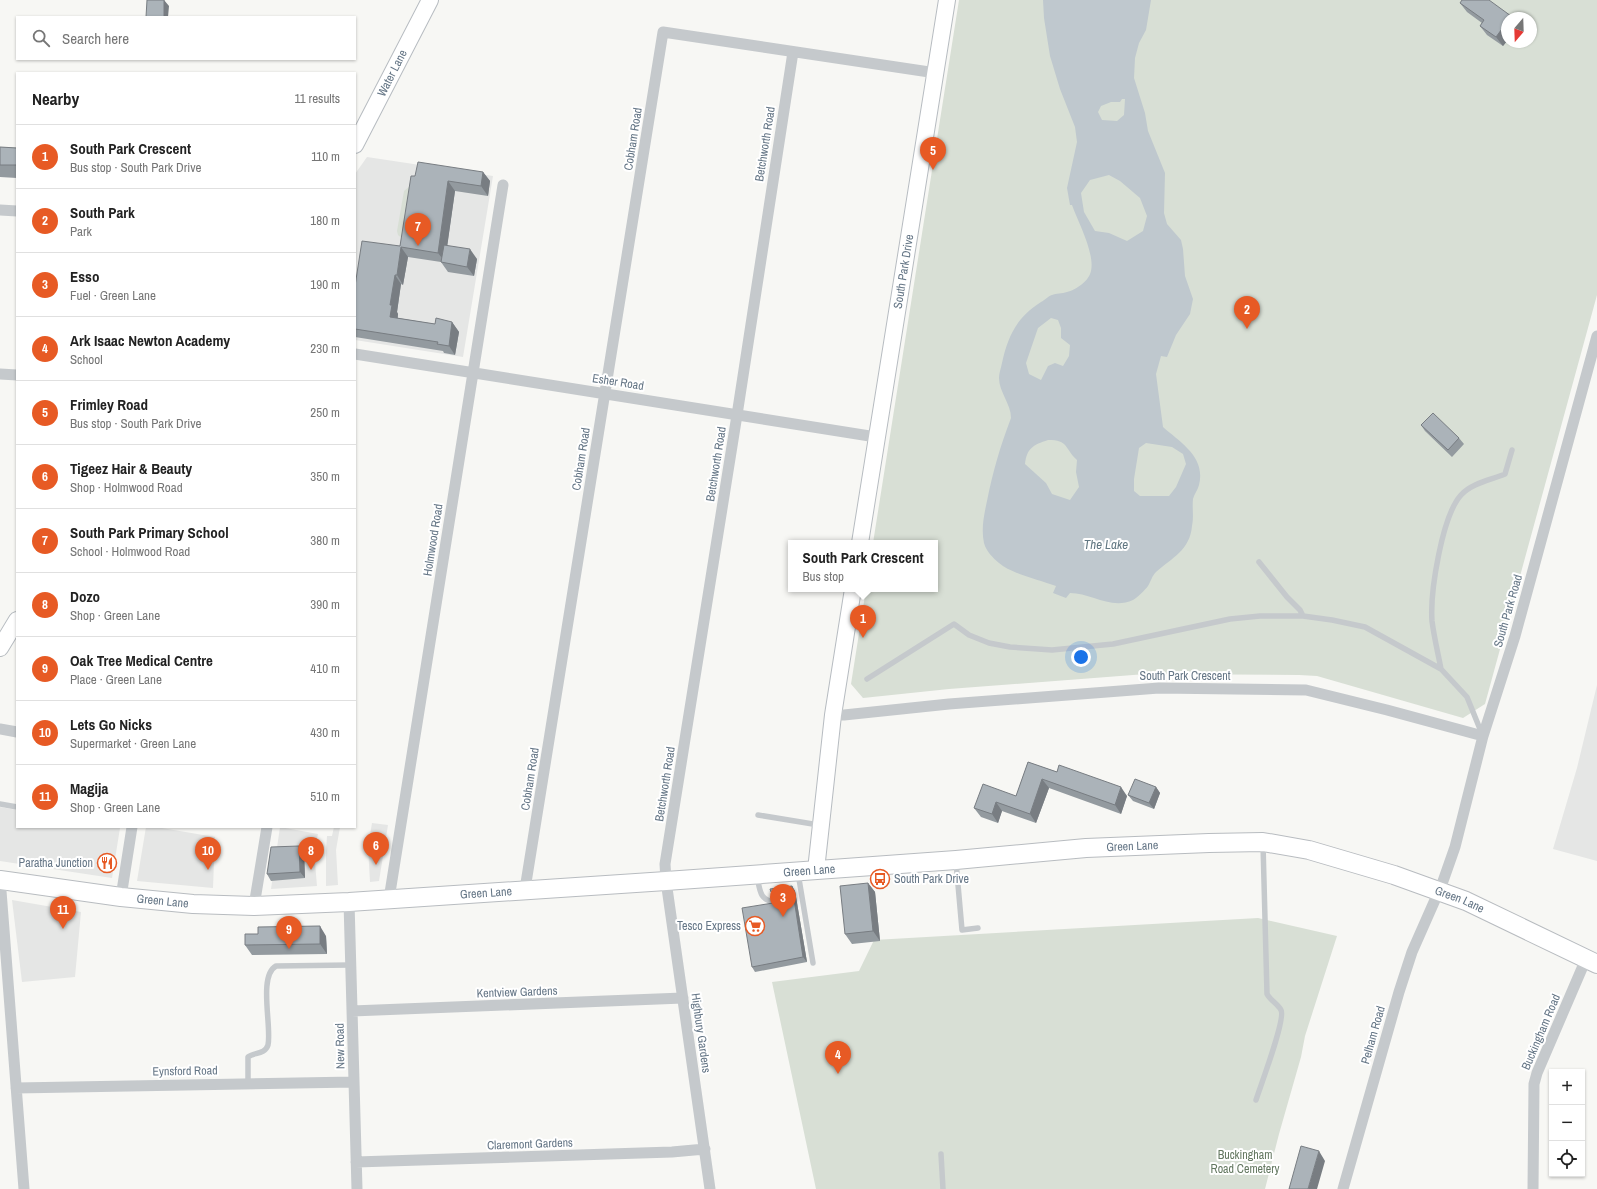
<!DOCTYPE html>
<meta charset="utf-8">
<style>
body{margin:0;font-family:"Archivo Narrow",sans-serif;background:#f2f2f2;color:#222}
.controls{position:absolute;right:12px;bottom:12px;display:grid;overflow:hidden;border-radius:0px;box-shadow:0 1px 3px #0004}
.controls button{width:36px;height:36px;display:grid;place-items:center;padding:0;border:0;border-bottom:1px solid #e0e0e0;background:#fff;color:#222;font:20px sans-serif}
.compass{position:absolute;left:1501px;top:12px;width:36px;height:36px;border-radius:50%;background:#fff;box-shadow:0 1px 3px #0004;rotate:199deg}
.you{position:absolute;left:1081px;top:657px;width:14px;height:14px;margin:-10px;border:3px solid #fff;border-radius:50%;background:#1a73e8;box-shadow:0 0 0 6px #1a73e833}
.badge{display:grid;place-items:center;width:26px;height:26px;border-radius:50%;background:#e75a24;color:#fff;font-size:13px;font-weight:700}
.pin{position:absolute;translate:-50% -33px;filter:drop-shadow(0 1px 2px #0008)}
.pin::after{content:'';position:absolute;top:21px;width:14px;height:12px;background:inherit;clip-path:polygon(0 0,100% 0,50% 100%)}
.popup{position:absolute;left:788px;top:540px;width:150px;height:52px;box-sizing:border-box;display:grid;place-content:center;border-radius:0px;background:#fff;filter:drop-shadow(0 1px 3px #0005);font-size:13px;white-space:nowrap;color:#767676}
.popup b{font-size:15px;color:#222}
.popup::after{content:'';position:absolute;left:50%;top:100%;margin-left:-8px;border:8px solid transparent;border-top-color:#fff}
.list{margin:0;padding:0;list-style:none}
h2{display:flex;justify-content:space-between;align-items:center;height:52px;margin:0;padding:0 16px;font-size:17px}
h2 small{font-size:13px;font-weight:400;color:#767676}
.list li{display:grid;grid-template-columns:26px 1fr auto;gap:12px;align-items:center;box-sizing:border-box;height:64px;padding:0 16px;border-top:1px solid #e0e0e0}
.list b{display:block;font-size:15px;white-space:nowrap}
.list p{margin:0;font-size:13px;white-space:nowrap;color:#767676}
.list em{font-size:13px;font-style:normal;color:#767676}
.icon{flex:none;width:22px;height:22px;fill:none;stroke:currentColor;stroke-width:2;stroke-linecap:round;stroke-linejoin:round}
.map{position:relative;flex:none;width:1597px;height:1189px;overflow:hidden}
.search{position:absolute;background:#fff;box-shadow:0 1px 3px #0004;left:16px;top:16px;width:340px;height:44px;display:flex;align-items:center;gap:10px;box-sizing:border-box;padding:0 14px;border-radius:0px;color:#767676;font-size:15px}
.panel{position:absolute;background:#fff;box-shadow:0 1px 3px #0004;left:16px;top:72px;width:340px;height:756px;border-radius:0px}
.map>svg:first-child{display:block}
.built{fill:#e5e6e5}
.green{fill:#d8dfd5;fill-rule:evenodd}
.water{fill:#bfc8ce;fill-rule:evenodd}
.lines{fill:none;stroke-linecap:round;stroke-linejoin:round}
.secondary-casing{stroke:#b7bcc1;stroke-width:18}
.primary-casing{stroke:#b8bcc0;stroke-width:20}
.lane{stroke:#c5c9cc;stroke-width:5.5}
.street{stroke:#c5c9cc;stroke-width:11}
.secondary{stroke:#fff;stroke-width:16}
.primary{stroke:#fff;stroke-width:18}
.wall{fill:#939a9f}
.shaded-wall{fill:#787d82}
.building{fill:#abb3b9;stroke:#787d82}
.labels{text-anchor:middle;dominant-baseline:central;stroke-width:4;stroke-linejoin:round;paint-order:stroke}
.street-label{font-size:12px;fill:#657686;stroke:#fff}
.poi-label{font-size:12px;fill:#657686;stroke:#fff;text-anchor:end}
.park-label{font-size:12px;fill:#647861;stroke:#fff}
.water-label{font-size:13px;font-style:italic;fill:#617782;stroke:#fff}
</style>
<div class="map">
<svg width="1597" height="1189" viewBox="0 0 1597 1189">
<rect width="100%" height="100%" fill="#f7f7f4"/>
<path class="built" d="M 367,157 L 493,176 L 463,357 L 355,340 L 355,174 Z
M 1597,685 L 1597,861 L 1553,849 L 1577,768 Z
M 0,807 L 17,810 L 17,827 L 120,828 L 112,878 L 0,861 Z
M 372,823 L 388,825 L 379,881 L 370,882 L 368,847 Z
M 146,827 L 156,827 L 215,837 L 213,888 L 137,881 Z
M 280,827 L 318,834 L 314,851 L 317,886 L 271,889 Z
M 334,827 L 340,827 L 336,850 L 338,885 L 326,886 L 326,851 L 327,836 L 332,836 Z
M 12,900 L 81,912 L 75,977 L 22,982 Z"/>
<path class="green" d="M 959,0 L 1597,0 L 1597,295 L 1485,704 L 1463,718 L 1317,676 L 1299,675 L 1146,674 L 949,689 L 863,698 L 851,684 L 866,589 L 935,589 L 935,543 L 873,543 ZM 1507,18 L 1531,18 L 1531,42 L 1507,42 Z
M 411,185 L 405,241 L 398,235 L 397,231 L 404,191 Z
M 1258,918 L 1337,936 L 1305,1036 L 1301,1057 L 1279,1134 L 1265,1189 L 816,1189 L 772,982 L 859,971 L 874,940 Z"/>
<path class="water" d="M 1043,0 L 1151,0 L 1146,30 L 1139,43 L 1135,58 L 1134,78 L 1145,113 L 1148,131 L 1165,173 L 1164,213 L 1167,224 L 1181,240 L 1183,249 L 1185,276 L 1193,299 L 1190,314 L 1176,335 L 1167,357 L 1161,356 L 1156,374 L 1163,427 C 1181,443 1206,457 1199,485 C 1198,490 1194,494 1193,499 C 1192,508 1194,517 1192,526 C 1190,550 1172,558 1156,572 C 1152,576 1151,581 1148,586 C 1145,590 1137,598 1133,600 C 1111,610 1091,593 1070,593 L 1066,598 L 1053,593 L 1056,586 C 1039,580 1012,574 999,563 C 993,558 986,551 984,543 C 981,529 984,515 987,501 C 993,471 1000,447 1011,418 C 1011,404 999,392 999,378 C 999,373 1001,368 1002,363 C 1008,336 1017,317 1041,302 C 1045,300 1048,296 1052,295 C 1056,293 1062,294 1067,292 C 1076,290 1089,281 1091,271 C 1095,253 1078,222 1072,205 L 1070,205 L 1067,188 L 1077,142 L 1075,127 L 1060,89 L 1050,56 L 1044,18 ZM 1122,99 L 1125,99 L 1124,115 L 1117,121 L 1102,120 L 1098,112 L 1101,106 L 1111,102 L 1120,102 ZM 1109,175 L 1120,181 L 1140,198 L 1147,216 L 1143,231 L 1127,241 L 1109,233 L 1095,231 L 1084,212 L 1081,193 L 1090,180 ZM 1051,318 L 1058,320 L 1061,328 L 1061,338 L 1070,345 L 1069,356 L 1063,366 L 1055,363 L 1048,366 L 1041,380 L 1029,374 L 1026,363 L 1038,328 ZM 1048,440 C 1069,440 1064,448 1077,460 L 1076,472 L 1079,487 L 1070,500 L 1052,494 L 1046,483 L 1025,464 C 1027,448 1033,445 1048,440 ZM 1146,443 L 1172,447 L 1183,454 L 1186,464 L 1176,487 L 1169,496 L 1140,496 L 1134,491 L 1134,479 L 1139,448 Z"/>
<g class="lines">
<defs>
<g id="secondary">
<path id="s1" d="M 355,145 L 430,0"/>
<path id="s2" d="M 860,543 L 947,0"/>
<path d="M 0,648 L 17,620"/>
<path d="M 816,870 L 833,715 L 853,589"/>
</g>
<g id="primary">
<path id="s3" d="M 0,880 L 121,897 L 193,904 L 254,906 L 349,902 L 666,881 L 956,860 L 1086,848 L 1209,843 L 1263,842 L 1309,850 L 1394,875 L 1466,901 L 1597,964"/>
</g>
</defs>
<use href="#secondary" class="secondary-casing"/>
<use href="#primary" class="primary-casing"/>
<path class="lane" d="M 1259,562 L 1287,597 L 1300,610 L 1303,616
M 1441,669 C 1438,653 1434,637 1432,621 C 1430,592 1442,516 1461,495 C 1472,483 1491,480 1505,474 L 1512,450
M 867,679 L 954,624 L 969,635 L 989,643 L 1010,647 L 1052,650 L 1113,644 L 1230,619 L 1260,616 L 1303,616 L 1332,620 L 1365,627 L 1441,669 L 1467,697 L 1482,734
M 0,804 L 17,807
M 758,815 L 819,825
M 956,862 L 962,930 L 978,928
M 798,873 L 813,963
M 757,876 C 760,890 759,900 775,902
M 248,1083 L 248,1057 C 253,1052 265,1055 268,1045 C 272,1027 258,976 276,966 L 350,965
M 1256,1100 C 1260,1087 1286,1019 1281,1010 C 1278,1004 1270,1000 1267,994 L 1263,844
M 941,1154 L 943,1189"/>
<path class="street" d="M 0,210 L 17,211
M 355,354 L 876,437
M 0,374 L 17,375
M 833,715 L 844,715 L 949,704 L 1159,688 L 1306,690 L 1387,710 L 1483,736
M 0,729 L 17,732
M 3,880 L 1,891 L 24,1189
M 525,889 L 663,32 L 936,73
M 121,897 L 132,827
M 389,899 L 503,185
M 349,902 L 357,1189
M 254,906 L 267,827
M 352,1011 L 683,998
M 16,1088 L 354,1082
M 356,1162 L 672,1152 L 705,1149
M 710,1189 L 666,881 L 665,864 L 737,415 L 793,52
M 1343,1189 L 1399,992 L 1412,952 L 1442,884 L 1455,847 L 1483,736 L 1515,636 L 1597,336
M 1533,1189 L 1534,1084 L 1537,1073 L 1586,959"/>
<use href="#secondary" class="secondary"/>
<use href="#primary" class="primary"/>
</g>
<path class="wall" d="M 1460,3 L 1507,18 L 1507,41 L 1503,46 L 1487,35 L 1480,26 L 1482,23 L 1467,12 Z
M 0,147 L 17,148 L 17,178 L 0,177 Z
M 483,172 L 490,181 L 488,196 L 455,191 L 447,246 L 477,259 L 474,276 L 448,272 L 441,262 L 408,257 L 403,285 L 401,284 L 397,312 L 398,314 L 398,318 L 435,324 L 452,322 L 459,332 L 455,355 L 444,353 L 443,351 L 355,337 L 355,286 L 400,246 L 415,176 Z
M 1421,425 L 1459,438 L 1464,444 L 1452,457 L 1425,431 Z
M 1028,762 L 1127,796 L 1121,814 L 1049,788 L 1036,823 L 1002,811 L 998,823 L 981,817 L 974,808 L 1016,796 Z
M 1156,787 L 1160,793 L 1154,809 L 1133,801 L 1128,795 Z
M 304,852 L 305,878 L 271,881 L 267,874 Z
M 868,883 L 875,892 L 880,941 L 852,944 L 845,934 Z
M 792,886 L 795,891 L 807,962 L 755,972 L 752,967 L 775,898 L 771,892 Z
M 326,936 L 327,954 L 252,955 L 245,945 Z"/>
<path class="shaded-wall" d="M 164,0 L 169,6 L 168,17 L 164,17 Z
M 1507,22 L 1507,41 L 1503,46 L 1496,37 Z
M 483,172 L 490,181 L 488,196 L 481,186 Z
M 448,181 L 455,191 L 445,262 L 438,253 Z
M 401,247 L 408,257 L 403,285 L 397,275 Z
M 470,249 L 477,259 L 474,276 L 467,267 Z
M 395,275 L 401,284 L 397,312 L 398,314 L 396,326 L 390,317 L 390,305 Z
M 452,322 L 459,332 L 455,355 L 449,346 Z
M 1042,779 L 1049,788 L 1036,823 L 1030,814 Z
M 1121,787 L 1127,796 L 1121,814 L 1115,805 Z
M 1156,787 L 1160,793 L 1154,809 L 1149,803 Z
M 996,802 L 1002,811 L 998,823 L 992,814 Z
M 299,846 L 304,852 L 305,878 L 300,872 Z
M 868,883 L 875,892 L 880,941 L 873,931 Z
M 792,886 L 795,891 L 807,962 L 803,957 Z
M 320,926 L 326,936 L 327,954 L 320,944 Z
M 1319,1151 L 1325,1161 L 1317,1189 L 1308,1189 Z"/>
<path class="building" d="M 147,0 L 164,0 L 164,17 L 146,17 Z
M 1462,0 L 1489,0 L 1511,16 L 1510,18 L 1507,18 L 1507,22 L 1496,37 L 1480,26 L 1484,20 L 1460,3 Z
M 0,147 L 17,148 L 17,165 L 0,165 Z
M 418,162 L 483,172 L 481,186 L 448,181 L 438,253 L 401,247 L 397,275 L 395,275 L 390,305 L 392,305 L 390,317 L 435,324 L 436,318 L 452,322 L 449,346 L 437,344 L 438,342 L 355,329 L 355,286 L 362,241 L 400,246 L 411,176 L 415,176 Z
M 444,245 L 470,249 L 467,267 L 441,262 Z
M 1433,413 L 1459,438 L 1448,450 L 1421,425 Z
M 1028,762 L 1057,772 L 1059,765 L 1121,787 L 1115,805 L 1042,779 L 1030,814 L 996,802 L 992,814 L 974,808 L 983,784 L 1016,796 Z
M 1135,779 L 1156,787 L 1149,803 L 1128,795 Z
M 299,846 L 300,872 L 267,874 L 271,847 Z
M 868,883 L 873,931 L 845,934 L 840,886 Z
M 792,886 L 803,957 L 752,967 L 742,908 L 773,903 L 776,896 L 771,892 L 770,889 Z
M 320,926 L 320,944 L 245,945 L 245,934 L 258,934 L 258,927 Z
M 1301,1146 L 1319,1151 L 1308,1189 L 1289,1189 Z"/>
<defs>
<symbol id="restaurant-ring" viewBox="-11 -11 22 22"><circle r="9.5" fill="#fff" stroke="#e75a24" stroke-width="1.5"/><path d="M-5-6h1v4h1v-4h1v4h1v-4h1v5L-1.5 .5V6h-2V.5L-5-1ZM5-6V6H3V1.5H1.5Q1.5-4 5-6Z" fill="#e75a24"/></symbol>
<symbol id="bus-ring" viewBox="-11 -11 22 22"><circle r="9.5" fill="#fff" stroke="#e75a24" stroke-width="1.5"/><path d="M-5-6H5V4H4V6H2V4H-2V6H-4V4H-5ZM-3.5-4V0h7V-4ZM-3.5 1.2v1.5H-2V1.2ZM2 1.2v1.5H3.5V1.2Z" fill="#e75a24"/></symbol>
<symbol id="supermarket-ring" viewBox="-11 -11 22 22"><circle r="9.5" fill="#fff" stroke="#e75a24" stroke-width="1.5"/><path d="M-6-5.5h2.5l.6 2H6L4.5 2H-2.5L-4.4-4H-6ZM-1.5 3.2a1.3 1.3 0 1 0 .1 0ZM3 3.2a1.3 1.3 0 1 0 .1 0Z" fill="#e75a24"/></symbol>
</defs>
<g fill-rule="evenodd">
<use href="#restaurant-ring" x="96" y="852" width="22" height="22"/>
<use href="#bus-ring" x="869" y="868" width="22" height="22"/>
<use href="#supermarket-ring" x="744" y="915" width="22" height="22"/>
</g>
<g class="labels">
<g class="street-label">
<text stroke="none"><textPath href="#s1" startOffset="81">Water Lane</textPath></text>
<text transform="translate(633 139) rotate(-81)">Cobham Road</text>
<text transform="translate(765 144) rotate(-81)">Betchworth Road</text>
<text stroke="none"><textPath href="#s2" startOffset="275">South Park Drive</textPath></text>
<text transform="translate(618 382) rotate(9)">Esher Road</text>
<text transform="translate(581 459) rotate(-81)">Cobham Road</text>
<text transform="translate(716 464) rotate(-81)">Betchworth Road</text>
<text transform="translate(433 540) rotate(-81)">Holmwood Road</text>
<text transform="translate(1508 611) rotate(-74)">South Park Road</text>
<text x="1185" y="676">South Park Crescent</text>
<text transform="translate(530 779) rotate(-81)">Cobham Road</text>
<text transform="translate(665 784) rotate(-81)">Betchworth Road</text>
<text stroke="none"><textPath href="#s3" startOffset="1136">Green Lane</textPath></text>
<text stroke="none"><textPath href="#s3" startOffset="812">Green Lane</textPath></text>
<text stroke="none"><textPath href="#s3" startOffset="488">Green Lane</textPath></text>
<text stroke="none"><textPath href="#s3" startOffset="1472">Green Lane</textPath></text>
<text stroke="none"><textPath href="#s3" startOffset="164">Green Lane</textPath></text>
<text transform="translate(517 992) rotate(-2)">Kentview Gardens</text>
<text transform="translate(1541 1032) rotate(-67)">Buckingham Road</text>
<text transform="translate(701 1033) rotate(82)">Highbury Gardens</text>
<text transform="translate(1373 1035) rotate(-74)">Pelham Road</text>
<text transform="translate(340 1046) rotate(-91)">New Road</text>
<text transform="translate(185 1071) rotate(-1)">Eynsford Road</text>
<text transform="translate(530 1144) rotate(-2)">Claremont Gardens</text>
</g>
<g class="poi-label">
<text x="93" y="863">Paratha Junction</text>
<text x="894" y="879" text-anchor="start">South Park Drive</text>
<text x="741" y="926">Tesco Express</text>
</g>
<g class="park-label">
<text x="1245" y="1155">Buckingham<tspan x="1245" dy="14">Road Cemetery</tspan></text>
</g>
<g class="water-label">
<text x="1106" y="544">The Lake</text>
</g>
</g>
</svg>
<div class="controls">
<button>+</button>
<button>−</button>
<button><svg class="icon" aria-label="locate" viewBox="0 0 24 24"><circle cx="12" cy="12" r="6"/><path d="M12 2v4M12 18v4M2 12h4M18 12h4"/></svg></button>
</div>
<svg class="compass" viewBox="-18 -18 36 36"><path d="M0-13l5 13h-10z" fill="#e53935"/><path d="M0 13l5-13h-10z" fill="#767676"/></svg>
<div class="you"></div>
<div class="pin badge" style="left:863px;top:638px">1</div>
<div class="popup"><b>South Park Crescent</b>Bus stop</div>
<div class="pin badge" style="left:1247px;top:329px">2</div>
<div class="pin badge" style="left:783px;top:917px">3</div>
<div class="pin badge" style="left:838px;top:1074px">4</div>
<div class="pin badge" style="left:933px;top:170px">5</div>
<div class="pin badge" style="left:376px;top:865px">6</div>
<div class="pin badge" style="left:418px;top:246px">7</div>
<div class="pin badge" style="left:311px;top:870px">8</div>
<div class="pin badge" style="left:289px;top:949px">9</div>
<div class="pin badge" style="left:208px;top:870px">10</div>
<div class="pin badge" style="left:63px;top:929px">11</div>
<div class="search"><svg class="icon" aria-label="search" viewBox="0 0 24 24"><circle cx="10" cy="10" r="6"/><path d="M15 15l6 6"/></svg>Search here</div>
<section class="panel">
<h2>Nearby<small>11 results</small></h2>
<ul class="list">
<li><span class="badge">1</span><div><b>South Park Crescent</b><p>Bus stop · South Park Drive</p></div><em>110 m</em></li>
<li><span class="badge">2</span><div><b>South Park</b><p>Park</p></div><em>180 m</em></li>
<li><span class="badge">3</span><div><b>Esso</b><p>Fuel · Green Lane</p></div><em>190 m</em></li>
<li><span class="badge">4</span><div><b>Ark Isaac Newton Academy</b><p>School</p></div><em>230 m</em></li>
<li><span class="badge">5</span><div><b>Frimley Road</b><p>Bus stop · South Park Drive</p></div><em>250 m</em></li>
<li><span class="badge">6</span><div><b>Tigeez Hair &amp; Beauty</b><p>Shop · Holmwood Road</p></div><em>350 m</em></li>
<li><span class="badge">7</span><div><b>South Park Primary School</b><p>School · Holmwood Road</p></div><em>380 m</em></li>
<li><span class="badge">8</span><div><b>Dozo</b><p>Shop · Green Lane</p></div><em>390 m</em></li>
<li><span class="badge">9</span><div><b>Oak Tree Medical Centre</b><p>Place · Green Lane</p></div><em>410 m</em></li>
<li><span class="badge">10</span><div><b>Lets Go Nicks</b><p>Supermarket · Green Lane</p></div><em>430 m</em></li>
<li><span class="badge">11</span><div><b>Magija</b><p>Shop · Green Lane</p></div><em>510 m</em></li>
</ul>
</section>
</div>
